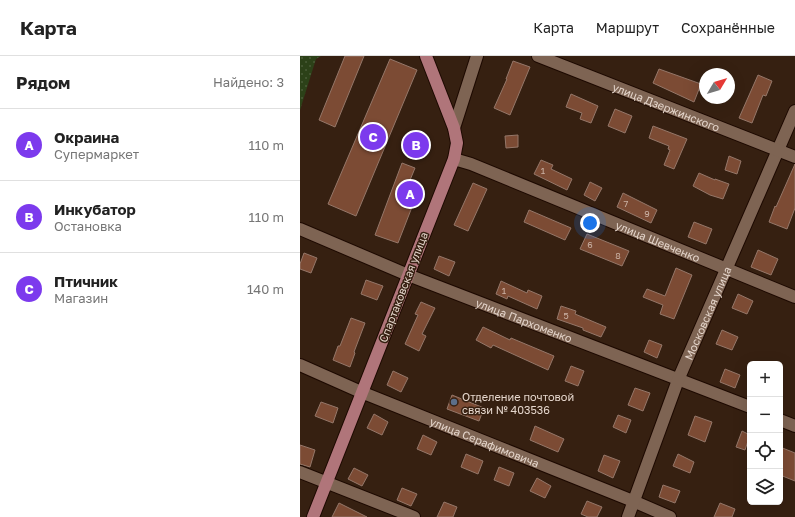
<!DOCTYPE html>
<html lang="ru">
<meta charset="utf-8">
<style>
body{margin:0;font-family:"Golos Text",sans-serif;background:#f6f6f6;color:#222}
.controls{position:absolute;right:12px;bottom:12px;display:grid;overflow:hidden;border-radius:6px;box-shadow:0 4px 16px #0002}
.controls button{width:36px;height:36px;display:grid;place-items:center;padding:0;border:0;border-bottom:1px solid #e0e0e0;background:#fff;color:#222;font:20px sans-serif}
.compass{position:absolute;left:399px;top:12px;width:36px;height:36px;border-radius:50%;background:#fff;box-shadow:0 4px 16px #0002;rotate:52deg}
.you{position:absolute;left:290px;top:167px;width:14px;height:14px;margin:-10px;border:3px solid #fff;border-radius:50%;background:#1a73e8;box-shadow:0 0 0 6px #1a73e833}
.badge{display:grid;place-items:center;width:26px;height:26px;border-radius:50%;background:#7c3aed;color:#fff;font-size:13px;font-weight:700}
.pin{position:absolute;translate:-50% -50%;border:2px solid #fff;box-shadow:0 1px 4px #0006}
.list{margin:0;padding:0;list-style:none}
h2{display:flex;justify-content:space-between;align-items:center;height:52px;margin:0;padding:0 16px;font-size:17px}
h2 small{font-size:13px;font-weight:400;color:#767676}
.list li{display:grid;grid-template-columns:26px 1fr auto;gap:12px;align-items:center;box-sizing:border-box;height:72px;padding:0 16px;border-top:1px solid #e0e0e0}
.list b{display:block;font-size:15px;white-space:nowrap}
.list p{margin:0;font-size:13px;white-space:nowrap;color:#767676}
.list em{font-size:13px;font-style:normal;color:#767676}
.icon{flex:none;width:22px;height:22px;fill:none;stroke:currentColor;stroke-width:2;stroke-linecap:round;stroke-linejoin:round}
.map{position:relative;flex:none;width:495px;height:461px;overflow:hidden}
header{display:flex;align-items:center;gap:24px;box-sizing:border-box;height:56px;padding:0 20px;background:#fff;border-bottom:1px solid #e0e0e0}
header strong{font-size:19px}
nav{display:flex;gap:22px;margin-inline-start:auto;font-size:14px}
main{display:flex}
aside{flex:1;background:#fff}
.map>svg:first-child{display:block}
.grass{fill:url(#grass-dots)}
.building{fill:#7c4b34;stroke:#957769}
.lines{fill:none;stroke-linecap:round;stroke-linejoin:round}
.street-casing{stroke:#1d0900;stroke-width:14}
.secondary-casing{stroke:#1d0900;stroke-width:14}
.primary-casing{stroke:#1d0900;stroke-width:14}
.street{stroke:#7e6453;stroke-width:12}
.secondary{stroke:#7e6453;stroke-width:12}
.primary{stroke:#b0757a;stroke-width:12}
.service-dot{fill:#5c6f8a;stroke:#362011;stroke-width:1.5}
.labels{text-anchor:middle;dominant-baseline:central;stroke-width:3;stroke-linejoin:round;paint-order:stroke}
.number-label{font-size:9px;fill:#cbb3a6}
.street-label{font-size:11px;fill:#e5d6cc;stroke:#362011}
.poi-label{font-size:11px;fill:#e5d6cc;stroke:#362011;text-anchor:start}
</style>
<header>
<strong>Карта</strong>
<nav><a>Карта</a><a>Маршрут</a><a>Сохранённые</a></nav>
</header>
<main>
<aside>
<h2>Рядом<small>Найдено: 3</small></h2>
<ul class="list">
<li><span class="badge">A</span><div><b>Окраина</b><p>Супермаркет</p></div><em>110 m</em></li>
<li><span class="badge">B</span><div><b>Инкубатор</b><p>Остановка</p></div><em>110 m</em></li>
<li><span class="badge">C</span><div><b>Птичник</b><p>Магазин</p></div><em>140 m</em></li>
</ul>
</aside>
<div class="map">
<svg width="495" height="461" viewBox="0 0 495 461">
<defs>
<pattern id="grass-dots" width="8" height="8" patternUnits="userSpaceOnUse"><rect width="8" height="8" fill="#2c4118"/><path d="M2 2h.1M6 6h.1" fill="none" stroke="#4a5c38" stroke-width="1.8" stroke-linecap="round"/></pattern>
</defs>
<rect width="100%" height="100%" fill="#362011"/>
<path class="grass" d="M 0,0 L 21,0 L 16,3 L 0,54 Z"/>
<path class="building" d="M 45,0 L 64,0 L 35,71 L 19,64 Z
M 90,3 L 117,14 L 56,160 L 28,148 Z
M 213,5 L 230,11 L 210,59 L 194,52 L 207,23 L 206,23 Z
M 359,13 L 401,28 L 394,46 L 353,27 Z
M 458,19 L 472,25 L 466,40 L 463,39 L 452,67 L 439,62 Z
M 271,38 L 298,50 L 291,67 L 280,63 L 282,57 L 266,51 Z
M 315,53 L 332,60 L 325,77 L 308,70 Z
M 353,70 L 387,83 L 374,113 L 364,109 L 370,94 L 368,93 L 369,90 L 349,82 Z
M 218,79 L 218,91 L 206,92 L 205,80 Z
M 429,100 L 441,105 L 437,118 L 425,114 Z
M 241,104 L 253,109 L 251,113 L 272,123 L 267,134 L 234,118 Z
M 102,107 L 115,112 L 108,129 L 119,133 L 98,187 L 75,179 Z
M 495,108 L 495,152 L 487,173 L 469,166 L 475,150 L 476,151 Z
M 399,117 L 415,124 L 415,123 L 429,128 L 423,143 L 410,139 L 393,130 Z
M 290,126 L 302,132 L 295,145 L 284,139 Z
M 173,127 L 187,133 L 168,175 L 154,169 Z
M 323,137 L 357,154 L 351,167 L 317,151 Z
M 229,154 L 271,172 L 265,184 L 224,166 Z
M 394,166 L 412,173 L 406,188 L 388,181 Z
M 287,178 L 329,195 L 322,210 L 280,193 Z
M 458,194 L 478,203 L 471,219 L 451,211 Z
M 4,197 L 17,202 L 11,217 L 0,213 L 0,208 Z
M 139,200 L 155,206 L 149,220 L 134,213 Z
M 376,212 L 392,219 L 374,263 L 360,258 L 363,249 L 343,241 L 347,233 L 365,240 Z
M 66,224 L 83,230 L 77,244 L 61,238 Z
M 201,225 L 227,237 L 228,234 L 242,240 L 237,253 L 208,240 L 207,243 L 196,238 Z
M 438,238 L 453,245 L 447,258 L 432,252 Z
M 121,246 L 135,252 L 122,278 L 126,280 L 119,295 L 105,288 L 118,259 L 115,258 Z
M 261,250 L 276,255 L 275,258 L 306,271 L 301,281 L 283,274 L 283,272 L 257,263 Z
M 51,262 L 65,267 L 54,296 L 55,297 L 50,311 L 33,304 L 38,290 L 40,290 Z
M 183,271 L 210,284 L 211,282 L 254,300 L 248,314 L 193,289 L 191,292 L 176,284 Z
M 422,274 L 438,281 L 432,294 L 416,288 Z
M 349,284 L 362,289 L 357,302 L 344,296 Z
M 271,310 L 284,315 L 278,330 L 265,325 Z
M 425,313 L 440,319 L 435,332 L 420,326 Z
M 93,315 L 108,322 L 101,336 L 87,329 Z
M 335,332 L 350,337 L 343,355 L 328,349 Z
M 152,339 L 184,352 L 179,365 L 147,353 Z
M 21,346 L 38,352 L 33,367 L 15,360 Z
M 74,358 L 88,366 L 82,379 L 67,372 Z
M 318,359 L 331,364 L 326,377 L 313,371 Z
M 395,360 L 412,366 L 405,386 L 388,379 Z
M 235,370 L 264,383 L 258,396 L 230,384 Z
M 442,375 L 450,379 L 445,394 L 436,391 Z
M 123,379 L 137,386 L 131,399 L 117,393 Z
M 0,389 L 15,394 L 10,411 L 0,408 Z
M 480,391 L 495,397 L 495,425 L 480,419 Z
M 166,398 L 183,405 L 178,418 L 161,411 Z
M 378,398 L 394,406 L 390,417 L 373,410 Z
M 304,399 L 320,405 L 313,422 L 298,415 Z
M 199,411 L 214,417 L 209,430 L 194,424 Z
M 54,412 L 68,419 L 62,430 L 48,423 Z
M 237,422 L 251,430 L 245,442 L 230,435 Z
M 363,429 L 380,435 L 375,447 L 359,441 Z
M 102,432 L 117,438 L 111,450 L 97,444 Z
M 287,445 L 302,451 L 297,461 L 288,461 L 281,458 Z
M 144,446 L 157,451 L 153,461 L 137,461 Z
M 39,447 L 67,461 L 32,461 Z
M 420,447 L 435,453 L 432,461 L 414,461 Z"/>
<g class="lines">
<defs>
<g id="street">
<path d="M 154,72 L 177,0"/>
<path id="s1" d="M 154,103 L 171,108 L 495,241"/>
<path id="s2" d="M 0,173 L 108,219 L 450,351"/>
<path id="s3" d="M 0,309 L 61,336 L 333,445 L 370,461"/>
<path d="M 480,364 L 495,370"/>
<path d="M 0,416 L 114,461"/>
<path id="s4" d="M 328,461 L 378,324 L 495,55"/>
</g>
<g id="secondary">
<path id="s5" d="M 238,0 L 495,101"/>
</g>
<path id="primary" d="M 13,461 L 154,103 L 157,87 L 154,72 L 126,0"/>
</defs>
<use href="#street" class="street-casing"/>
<use href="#secondary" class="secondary-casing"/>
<use href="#primary" class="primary-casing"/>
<use href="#street" class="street"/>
<use href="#secondary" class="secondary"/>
<use href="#primary" class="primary"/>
</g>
<circle class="service-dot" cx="154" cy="346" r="4"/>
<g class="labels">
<g class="number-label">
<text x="243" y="114">1</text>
<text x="326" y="147">7</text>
<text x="347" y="157">9</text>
<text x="290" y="188">6</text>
<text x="318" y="199">8</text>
<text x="204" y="234">1</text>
<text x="266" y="259">5</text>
</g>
<g class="street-label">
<text stroke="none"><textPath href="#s5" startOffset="138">улица Дзержинского</textPath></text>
<text stroke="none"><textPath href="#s1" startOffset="220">улица Шевченко</textPath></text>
<text transform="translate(103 231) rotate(-69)">Спартаковская улица</text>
<text stroke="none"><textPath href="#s4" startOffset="219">Московская улица</textPath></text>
<text stroke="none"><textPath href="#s2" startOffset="242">улица Пархоменко</textPath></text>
<text stroke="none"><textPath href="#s3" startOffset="200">улица Серафимовича</textPath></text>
</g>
<g class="poi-label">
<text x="162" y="340">Отделение почтовой<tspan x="162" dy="13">связи № 403536</tspan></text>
</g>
</g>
</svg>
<div class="controls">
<button>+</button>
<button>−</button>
<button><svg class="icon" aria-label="locate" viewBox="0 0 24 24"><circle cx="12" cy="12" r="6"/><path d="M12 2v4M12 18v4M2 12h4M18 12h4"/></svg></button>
<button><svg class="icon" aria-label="layers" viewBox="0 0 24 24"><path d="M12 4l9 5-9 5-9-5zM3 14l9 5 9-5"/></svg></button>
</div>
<svg class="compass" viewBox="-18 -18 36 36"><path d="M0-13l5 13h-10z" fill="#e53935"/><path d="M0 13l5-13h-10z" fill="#767676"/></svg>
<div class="you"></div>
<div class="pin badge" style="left:110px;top:138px">A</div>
<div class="pin badge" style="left:116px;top:89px">B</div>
<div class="pin badge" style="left:73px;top:81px">C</div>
</div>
</main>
